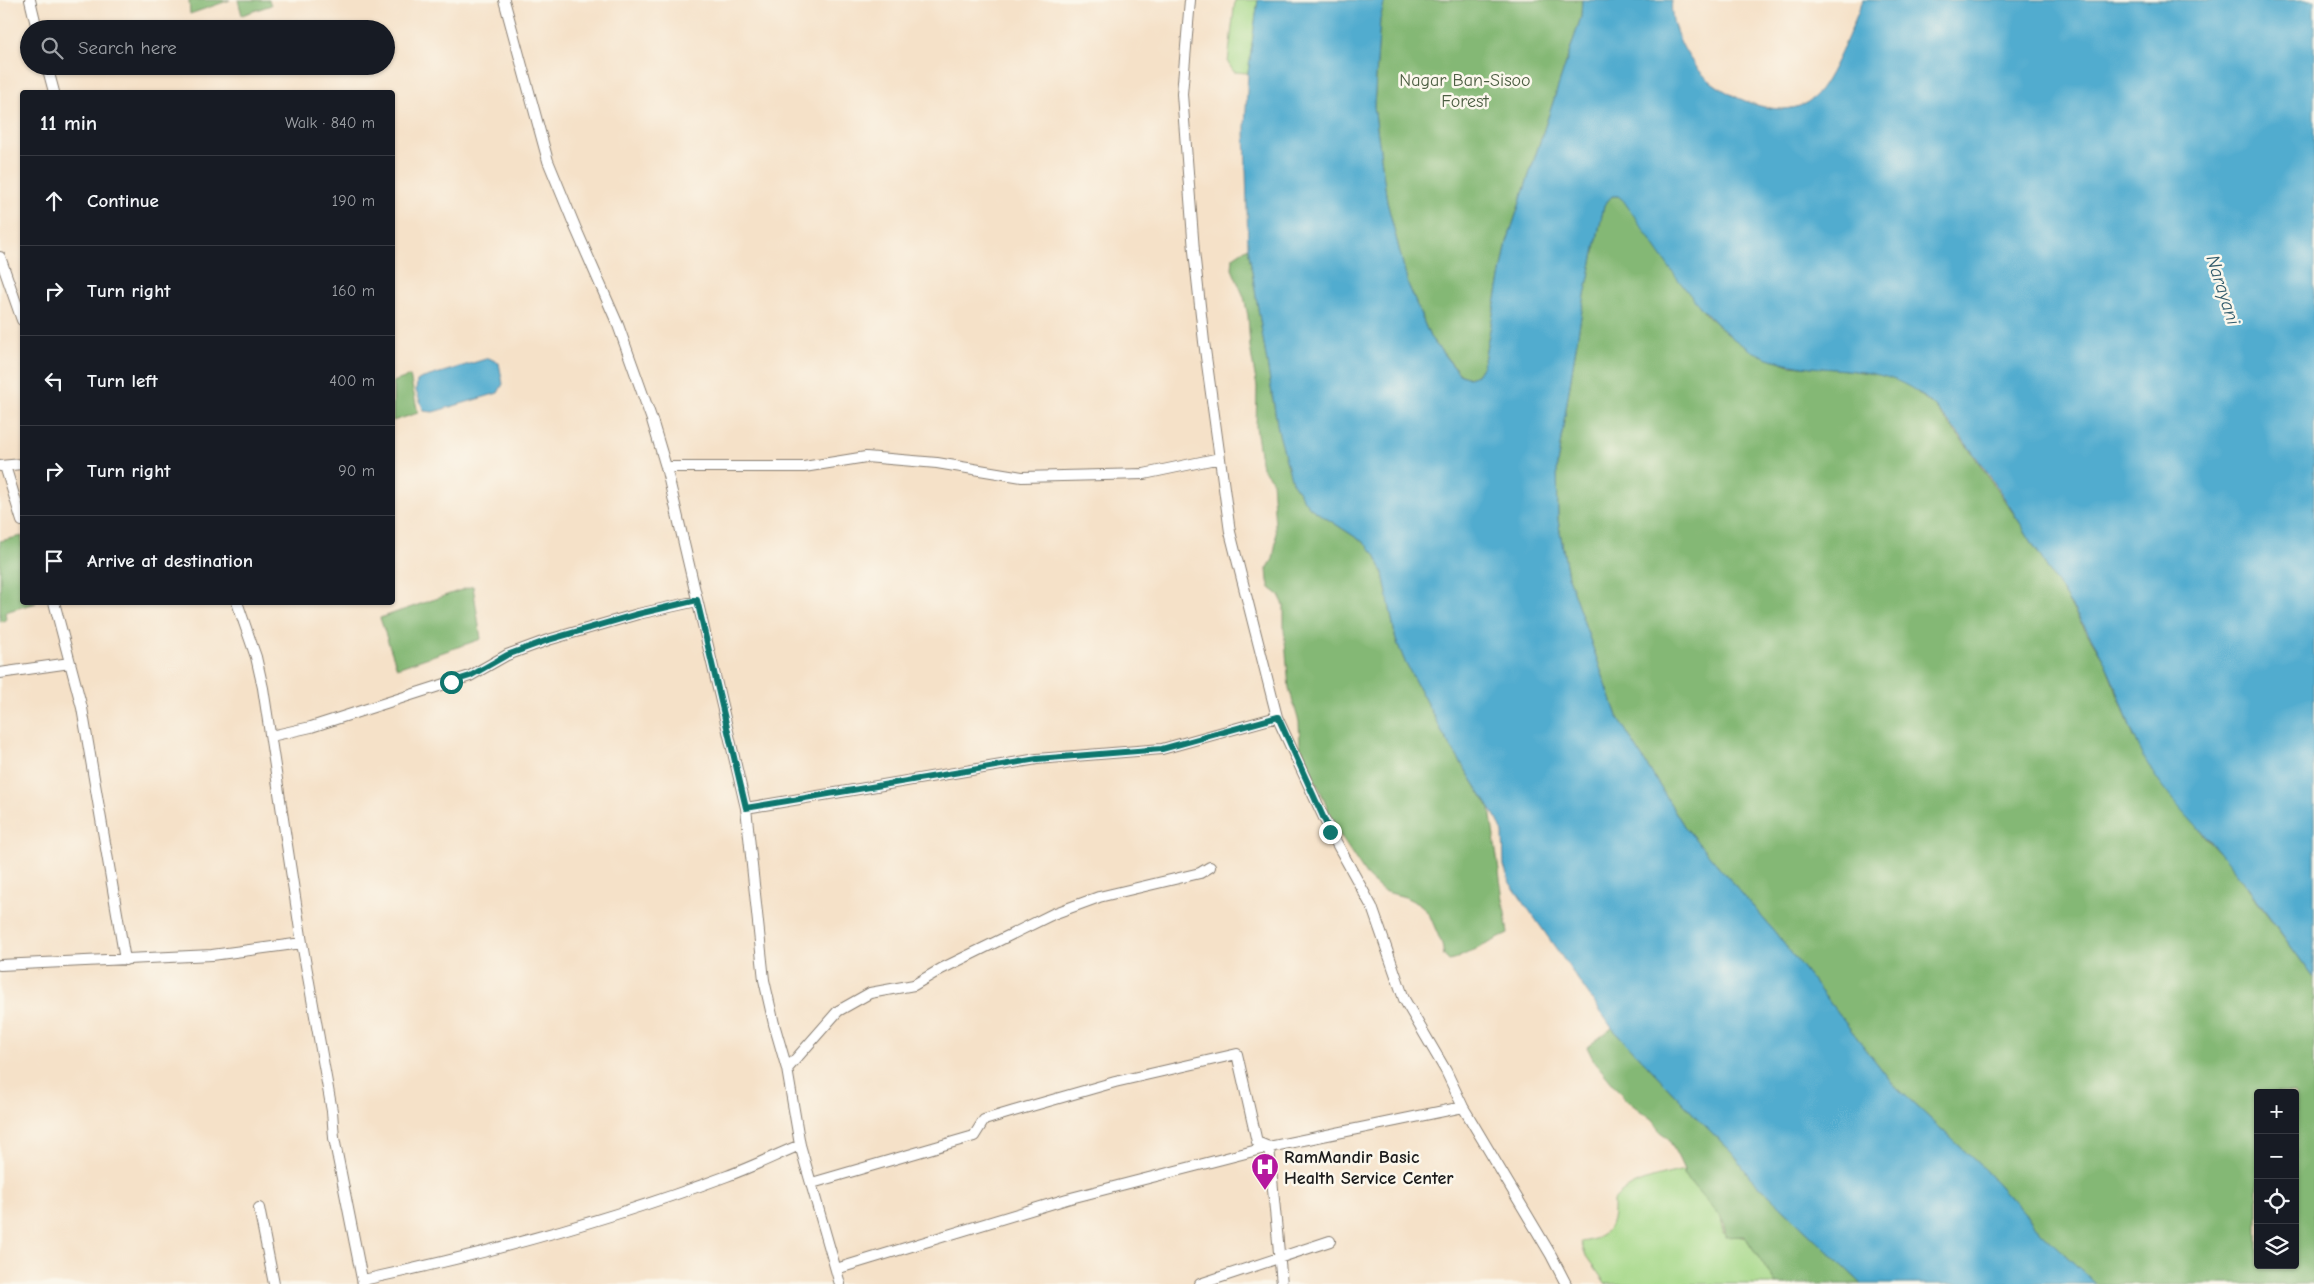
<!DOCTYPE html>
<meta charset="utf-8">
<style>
body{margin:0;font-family:"Comic Neue",sans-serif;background:#20242c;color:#f1f3f6}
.controls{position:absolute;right:15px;bottom:15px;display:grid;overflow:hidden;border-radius:5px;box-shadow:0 1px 4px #0004}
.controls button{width:45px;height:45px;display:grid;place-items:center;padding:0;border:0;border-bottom:1px solid #363941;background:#171b24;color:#f1f3f6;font:25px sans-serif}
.stop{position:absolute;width:15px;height:15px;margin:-11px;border:4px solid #0f766e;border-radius:50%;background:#fff}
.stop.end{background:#0f766e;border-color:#fff;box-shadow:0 1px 5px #0008}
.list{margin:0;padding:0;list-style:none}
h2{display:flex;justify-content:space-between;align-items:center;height:65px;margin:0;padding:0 20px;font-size:21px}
h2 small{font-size:16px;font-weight:400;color:#9ea1a6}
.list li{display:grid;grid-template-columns:32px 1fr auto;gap:15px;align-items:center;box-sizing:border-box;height:90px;padding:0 20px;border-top:1px solid #363941}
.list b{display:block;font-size:19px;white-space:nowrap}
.list em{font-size:16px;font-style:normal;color:#9ea1a6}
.icon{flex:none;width:28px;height:28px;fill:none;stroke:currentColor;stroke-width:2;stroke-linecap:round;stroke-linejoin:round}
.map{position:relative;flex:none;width:2314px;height:1284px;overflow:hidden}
.search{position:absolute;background:#171b24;box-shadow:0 1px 4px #0004;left:20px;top:20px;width:375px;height:55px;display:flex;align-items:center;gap:12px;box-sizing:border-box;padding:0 18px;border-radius:28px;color:#9ea1a6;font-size:19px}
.panel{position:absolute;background:#171b24;box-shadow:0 1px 4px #0004;left:20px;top:90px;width:375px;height:515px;border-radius:5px}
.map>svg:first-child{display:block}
.green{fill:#a5d888;stroke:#607a52}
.forest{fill:#84b874;stroke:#506a48;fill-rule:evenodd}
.water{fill:#51accf;stroke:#366476}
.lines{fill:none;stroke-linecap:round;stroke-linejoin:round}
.minor-casing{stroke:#887e72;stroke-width:12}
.minor{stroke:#fff;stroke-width:10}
.route{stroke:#0f766e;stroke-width:6}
.labels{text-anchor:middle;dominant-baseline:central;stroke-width:5;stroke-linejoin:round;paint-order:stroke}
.park-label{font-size:18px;fill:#4c5e42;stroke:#fbf7ec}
.poi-label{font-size:18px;font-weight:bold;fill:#1c1c1c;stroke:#fbf7ec;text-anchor:start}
.water-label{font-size:19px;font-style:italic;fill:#345d6d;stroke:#fbf7ec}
</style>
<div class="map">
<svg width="2314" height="1284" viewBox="0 0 2314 1284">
<rect width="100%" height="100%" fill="#fbf7ec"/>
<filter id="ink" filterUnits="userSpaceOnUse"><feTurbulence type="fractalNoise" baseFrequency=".02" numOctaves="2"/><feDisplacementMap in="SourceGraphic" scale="10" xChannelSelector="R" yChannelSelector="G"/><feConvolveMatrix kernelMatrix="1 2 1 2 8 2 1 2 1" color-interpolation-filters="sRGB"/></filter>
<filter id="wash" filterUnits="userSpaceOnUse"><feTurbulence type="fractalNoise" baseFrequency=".0096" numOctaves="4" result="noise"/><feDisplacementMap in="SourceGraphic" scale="20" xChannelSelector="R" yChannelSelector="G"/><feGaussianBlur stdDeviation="1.12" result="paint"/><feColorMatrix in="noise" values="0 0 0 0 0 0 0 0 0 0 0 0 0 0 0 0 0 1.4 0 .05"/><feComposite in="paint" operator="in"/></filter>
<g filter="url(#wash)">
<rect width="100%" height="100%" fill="#f5e1c8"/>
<path class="green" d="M 1235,0 L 1258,0 L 1248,73 L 1234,72 L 1228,63 Z
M 1684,1170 L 1683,1174 C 1695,1188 1727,1215 1723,1233 L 1746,1238 L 1776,1284 L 1606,1284 L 1586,1256 L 1581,1242 C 1608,1238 1614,1228 1613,1201 C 1629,1181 1660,1176 1684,1170 Z"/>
<path class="forest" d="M 189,0 L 230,0 L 190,14 Z
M 238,0 L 269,0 L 271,5 L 242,15 Z
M 1385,0 L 1582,0 L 1581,17 L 1507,242 L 1483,366 L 1477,375 L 1469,378 L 1460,374 L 1430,337 L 1408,284 L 1387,202 L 1374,106 L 1380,19 Z
M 1612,196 L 1618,196 L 1623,199 L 1706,315 L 1730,336 L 1761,355 L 1790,365 L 1847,370 L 1890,376 L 1912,388 L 1935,407 L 1970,450 L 2020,523 L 2105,662 L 2134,737 L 2202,834 L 2225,858 L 2314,978 L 2314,1284 L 2096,1284 L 2042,1233 L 1984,1169 L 1893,1084 L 1774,931 L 1684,826 L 1617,716 L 1568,577 L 1558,520 L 1557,464 L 1582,310 L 1604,205 ZM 2258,1093 L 2295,1093 L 2295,1265 L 2258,1265 Z
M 1248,247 L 1278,430 L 1292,482 L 1309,507 L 1363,542 L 1375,554 L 1383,573 L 1396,640 L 1406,664 L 1443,734 L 1490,809 L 1508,934 L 1453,960 L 1449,961 L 1444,956 L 1442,944 L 1429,914 L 1421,905 L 1405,897 L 1383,891 L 1368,878 L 1334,826 L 1321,792 L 1304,757 L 1300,745 L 1299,722 L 1289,688 L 1284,629 L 1284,605 L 1279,595 L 1270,588 L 1268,581 L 1267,569 L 1273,559 L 1276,541 L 1272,480 L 1262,468 L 1256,427 L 1257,387 L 1250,347 L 1248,316 L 1244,297 L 1232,269 L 1233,257 Z
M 410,376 L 418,413 L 393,421 L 393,382 Z
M 22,536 L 22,602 L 36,603 L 5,612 L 6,620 L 0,622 L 0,541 Z
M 473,586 L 481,639 L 397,668 L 380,618 Z
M 1612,1028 L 1700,1121 L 1733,1153 L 1750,1177 L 1862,1284 L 1776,1284 L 1746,1238 L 1743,1236 L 1725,1237 L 1725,1226 L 1720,1216 L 1683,1174 L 1684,1170 L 1679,1159 L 1668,1138 L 1659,1131 L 1654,1121 L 1626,1100 L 1594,1061 L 1587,1047 Z"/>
<path class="water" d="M 1258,0 L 1385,0 L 1380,19 L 1374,106 L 1387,202 L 1408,284 L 1430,337 L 1459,374 L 1469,378 L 1477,375 L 1483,366 L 1507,242 L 1581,17 L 1582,0 L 1672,0 C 1668,27 1689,63 1709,80 C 1734,100 1785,123 1813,98 C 1832,81 1853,24 1863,0 L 2314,0 L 2314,978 C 2285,939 2257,898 2226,860 C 2202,830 2173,805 2153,773 C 2130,737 2123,699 2105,663 C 2091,634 2071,606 2054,579 C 2019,521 1982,457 1936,408 C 1885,354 1824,380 1763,356 C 1705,333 1659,250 1623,200 L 1618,196 L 1612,196 L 1604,205 L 1582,310 L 1557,464 L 1558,520 L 1568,577 L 1617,716 L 1684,826 L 1774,931 L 1893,1084 L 1984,1169 L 2042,1233 L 2096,1284 L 1862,1284 L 1750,1177 L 1733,1153 L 1700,1121 L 1612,1028 L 1510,883 L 1504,866 L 1503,833 L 1498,821 L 1443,734 L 1406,664 L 1396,640 L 1383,573 L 1375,554 L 1363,542 L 1309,507 L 1292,482 L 1278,430 L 1248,247 L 1245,128 L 1248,73 Z
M 489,358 L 499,363 L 503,384 L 498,393 L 433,412 L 424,411 L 416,391 L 417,381 L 420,379 Z"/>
</g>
<g filter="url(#ink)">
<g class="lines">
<defs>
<path id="minor" d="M 30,0 L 37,29
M 504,0 L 548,161 L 576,229 L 618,325 L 652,420 L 666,467 L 746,808 L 764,980 L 774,1024 L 787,1069 L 800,1145 L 840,1284
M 1190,0 L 1182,94 L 1194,251 L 1204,342 L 1230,532 L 1277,717 L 1330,831 L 1372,907 L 1404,999 L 1446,1071 L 1463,1107 L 1551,1255 L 1566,1284
M 47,66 L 54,92
M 0,257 L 22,320
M 0,466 L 22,464
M 5,466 L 22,521
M 666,467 L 804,467 L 866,457 L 937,463 L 1022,477 L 1144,474 L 1220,458
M 54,602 L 82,708 L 125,960
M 237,602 L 256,657 L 263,688 L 302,943 L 332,1111 L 334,1138 L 363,1284
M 0,673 L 70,663
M 271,736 L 311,727 L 470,676 L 507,655 L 548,640 L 638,614 L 697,601
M 746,808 L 1037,759 L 1162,749 L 1277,717
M 0,965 L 212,955 L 302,943
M 787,1069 L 838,1011 L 870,993 L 914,985 L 941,969 L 1053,914 L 1099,897 L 1200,873 L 1210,867
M 812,1183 L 974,1136 L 984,1120 L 1014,1111 L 1115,1082 L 1237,1054 L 1257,1142 L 1269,1147
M 259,1208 L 274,1284
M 836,1269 L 1067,1199 L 1269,1147
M 363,1280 C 486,1254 609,1220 727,1176 C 752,1167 776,1155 800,1145
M 1200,1284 L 1330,1241
M 1282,1284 L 1269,1147 L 1463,1107"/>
</defs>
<use href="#minor" class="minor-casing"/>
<use href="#minor" class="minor"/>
</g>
</g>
<g class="lines" filter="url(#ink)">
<path class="route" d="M 451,682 L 470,676 L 507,655 L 548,640 L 638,614 L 697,600 L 746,808 L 1037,759 L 1162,749 L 1278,717 L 1330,832"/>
</g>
<defs>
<symbol id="hospital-pin" viewBox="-11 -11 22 30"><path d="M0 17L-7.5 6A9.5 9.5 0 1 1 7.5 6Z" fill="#b5179e" stroke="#fbf7ec"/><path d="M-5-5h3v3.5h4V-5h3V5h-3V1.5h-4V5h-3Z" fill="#fff"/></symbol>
</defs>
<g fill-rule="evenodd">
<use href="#hospital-pin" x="1249" y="1151" width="32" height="43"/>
</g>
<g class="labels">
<g class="park-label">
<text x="1465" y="80">Nagar Ban-Sisoo<tspan x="1465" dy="21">Forest</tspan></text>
</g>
<g class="poi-label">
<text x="1284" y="1157">RamMandir Basic<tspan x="1284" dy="21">Health Service Center</tspan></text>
</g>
<g class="water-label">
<text transform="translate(2223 290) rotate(72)">Narayani</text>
</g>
</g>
</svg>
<div class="controls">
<button>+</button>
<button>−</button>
<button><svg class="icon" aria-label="locate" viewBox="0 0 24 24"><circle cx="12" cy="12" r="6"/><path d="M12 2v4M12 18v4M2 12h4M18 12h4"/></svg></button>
<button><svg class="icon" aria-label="layers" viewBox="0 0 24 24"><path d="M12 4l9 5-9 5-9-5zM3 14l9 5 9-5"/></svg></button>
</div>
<div class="stop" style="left:451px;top:682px"></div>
<div class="stop end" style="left:1330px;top:832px"></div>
<div class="search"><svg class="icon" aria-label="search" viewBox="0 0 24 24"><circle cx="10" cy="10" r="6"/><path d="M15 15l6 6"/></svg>Search here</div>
<section class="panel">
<h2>11 min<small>Walk · 840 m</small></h2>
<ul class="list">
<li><svg class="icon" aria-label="ahead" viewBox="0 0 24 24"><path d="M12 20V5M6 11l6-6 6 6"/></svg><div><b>Continue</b></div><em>190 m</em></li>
<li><svg class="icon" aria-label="right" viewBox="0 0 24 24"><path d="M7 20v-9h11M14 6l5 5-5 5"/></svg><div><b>Turn right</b></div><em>160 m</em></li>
<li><svg class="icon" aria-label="left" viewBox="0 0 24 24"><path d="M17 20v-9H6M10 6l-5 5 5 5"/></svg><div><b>Turn left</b></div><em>400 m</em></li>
<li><svg class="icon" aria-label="right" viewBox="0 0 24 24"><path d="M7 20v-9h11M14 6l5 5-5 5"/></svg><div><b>Turn right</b></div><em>90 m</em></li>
<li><svg class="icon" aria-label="arrive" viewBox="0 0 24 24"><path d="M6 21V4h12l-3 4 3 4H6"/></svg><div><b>Arrive at destination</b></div></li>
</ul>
</section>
</div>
